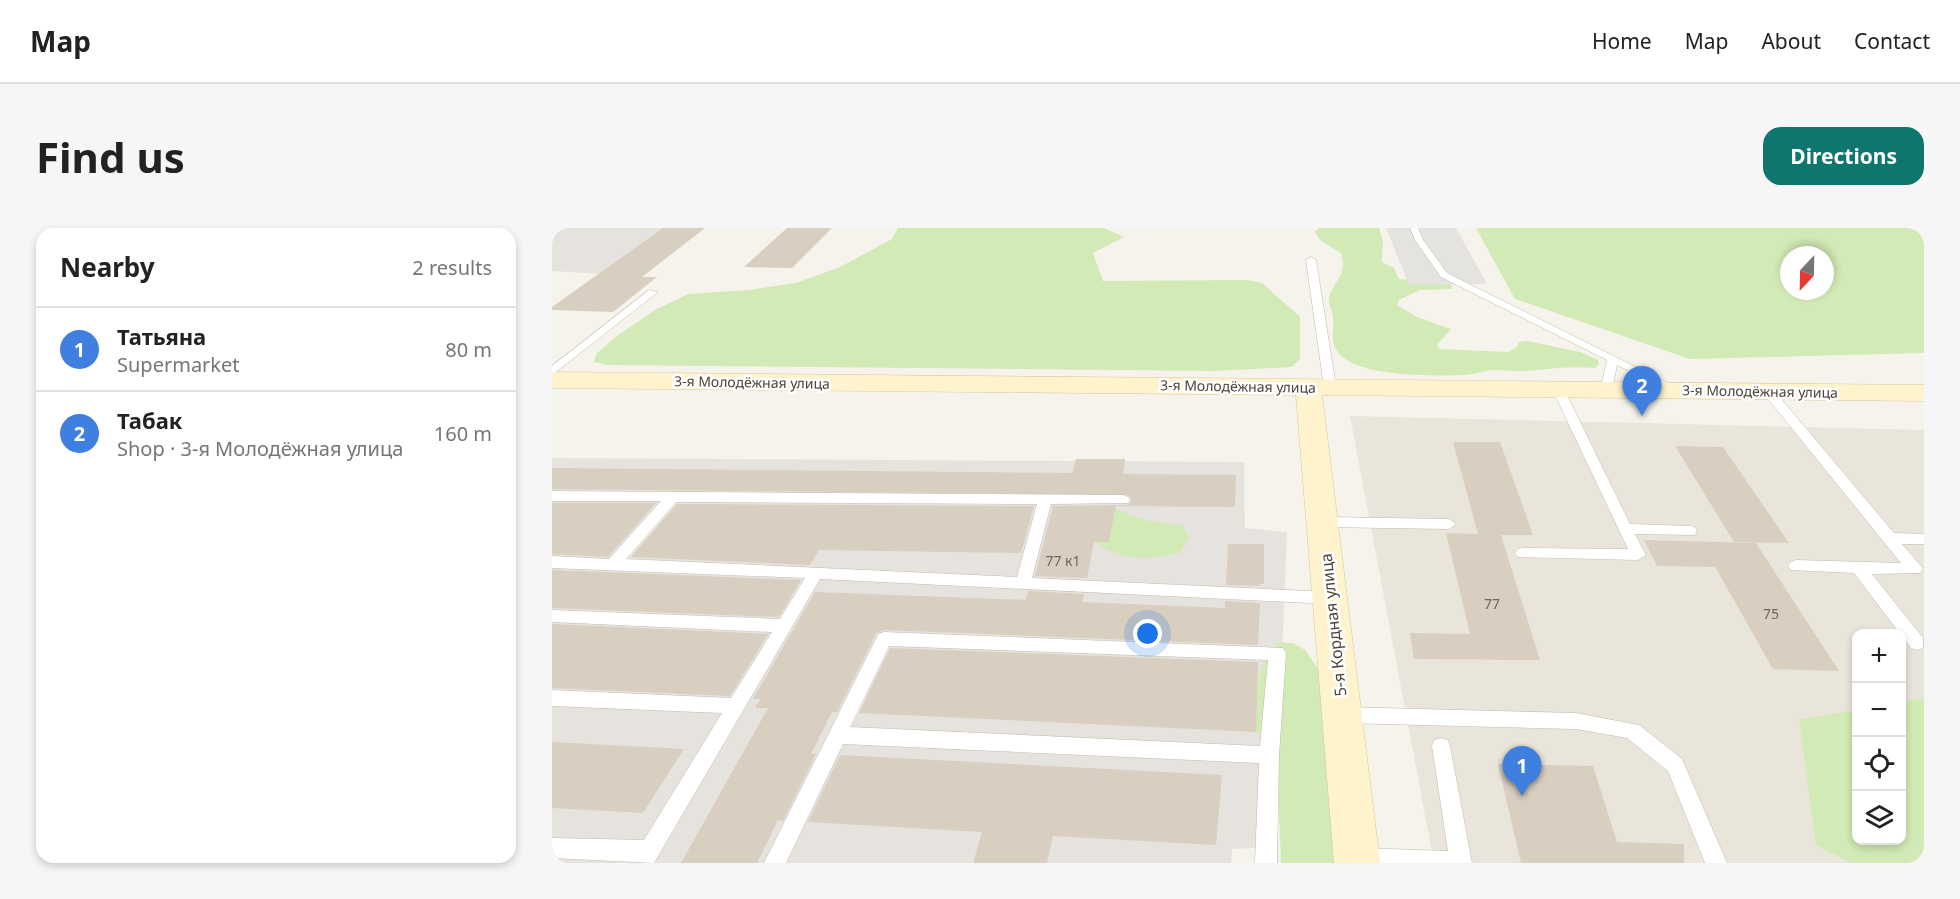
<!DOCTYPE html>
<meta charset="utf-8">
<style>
body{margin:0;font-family:"Noto Sans",sans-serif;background:#f6f6f6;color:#222}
.controls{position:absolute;right:18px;bottom:18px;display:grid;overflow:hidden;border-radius:12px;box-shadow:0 3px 9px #0003}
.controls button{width:54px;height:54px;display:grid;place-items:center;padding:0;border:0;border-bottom:2px solid #e0e0e0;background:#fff;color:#222;font:30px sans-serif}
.compass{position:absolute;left:1228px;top:18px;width:54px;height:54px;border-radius:50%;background:#fff;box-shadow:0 3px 9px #0003;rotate:202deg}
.you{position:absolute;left:596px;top:406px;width:21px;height:21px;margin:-15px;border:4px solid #fff;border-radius:50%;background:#1a73e8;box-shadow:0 0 0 9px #1a73e833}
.badge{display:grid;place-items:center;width:39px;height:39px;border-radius:50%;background:#0f766e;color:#fff;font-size:20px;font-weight:700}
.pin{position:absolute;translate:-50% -50px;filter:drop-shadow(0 2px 3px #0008)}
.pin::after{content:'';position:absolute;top:32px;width:21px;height:18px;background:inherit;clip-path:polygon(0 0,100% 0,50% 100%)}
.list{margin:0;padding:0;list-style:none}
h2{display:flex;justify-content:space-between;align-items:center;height:78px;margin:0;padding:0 24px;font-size:26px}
h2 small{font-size:20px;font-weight:400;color:#767676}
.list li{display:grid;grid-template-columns:39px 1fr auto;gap:18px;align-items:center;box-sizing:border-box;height:84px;padding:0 24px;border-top:2px solid #e0e0e0}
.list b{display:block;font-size:22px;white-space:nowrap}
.list p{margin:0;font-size:20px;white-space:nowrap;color:#767676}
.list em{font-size:20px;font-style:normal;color:#767676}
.icon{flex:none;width:33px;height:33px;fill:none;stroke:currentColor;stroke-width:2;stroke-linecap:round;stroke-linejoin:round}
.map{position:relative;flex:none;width:1372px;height:635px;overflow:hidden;border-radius:18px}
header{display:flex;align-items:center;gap:36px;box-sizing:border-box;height:84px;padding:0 30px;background:#fff;border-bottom:2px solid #e0e0e0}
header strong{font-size:28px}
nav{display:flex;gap:33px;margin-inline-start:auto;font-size:21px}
.intro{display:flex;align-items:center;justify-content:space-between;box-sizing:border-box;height:144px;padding:0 36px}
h1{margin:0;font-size:42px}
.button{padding:15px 27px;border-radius:18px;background:#0f766e;color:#fff;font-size:21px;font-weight:700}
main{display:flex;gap:36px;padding:0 36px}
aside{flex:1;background:#fff;border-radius:18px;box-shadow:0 3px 9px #0003}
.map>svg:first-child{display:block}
.residential{fill:#eae5da}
.industrial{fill:#e6e2dd}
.green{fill:#d2eab5;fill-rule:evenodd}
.parking{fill:#e5e3e0}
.building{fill:#d8cfc1}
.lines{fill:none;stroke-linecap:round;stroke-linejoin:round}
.service-casing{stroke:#c2bbae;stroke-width:1}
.secondary-casing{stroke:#d6c79b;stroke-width:1}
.service{fill:#fff;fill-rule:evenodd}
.secondary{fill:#fff3cd;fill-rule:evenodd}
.labels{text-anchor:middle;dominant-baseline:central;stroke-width:5;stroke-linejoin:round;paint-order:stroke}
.far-street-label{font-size:14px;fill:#4b4439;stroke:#fff}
.number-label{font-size:14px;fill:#6e675b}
.street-label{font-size:16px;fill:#4b4439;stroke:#fff}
</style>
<header>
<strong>Map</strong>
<nav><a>Home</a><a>Map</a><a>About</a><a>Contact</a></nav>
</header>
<div class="intro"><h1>Find us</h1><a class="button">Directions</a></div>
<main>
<aside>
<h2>Nearby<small>2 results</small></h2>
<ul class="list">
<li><span class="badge" style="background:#3f7fe0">1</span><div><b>Татьяна</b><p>Supermarket</p></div><em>80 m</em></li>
<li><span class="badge" style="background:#3f7fe0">2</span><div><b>Табак</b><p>Shop · 3-я Молодёжная улица</p></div><em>160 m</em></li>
</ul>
</aside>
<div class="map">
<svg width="1372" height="635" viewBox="0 0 1372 635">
<rect width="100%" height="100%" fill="#f6f3ec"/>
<path class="residential" d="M 798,188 L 1372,202 L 1372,514 L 1350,514 L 1350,406 L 1304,406 L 1304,612 L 1355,635 L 882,635 Z"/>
<path class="industrial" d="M 0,0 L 117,0 L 50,46 L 0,43 Z
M 0,230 L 692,234 L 693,300 L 735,304 L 722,619 L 680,621 L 679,635 L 0,635 Z"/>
<path class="green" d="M 346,0 L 552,0 L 572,9 L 541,25 L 551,53 L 696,52 L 710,55 L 748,89 L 748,131 L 740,139 L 663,143 L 55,137 L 42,134 L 44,126 L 65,108 L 103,82 L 136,66 L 197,62 L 244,55 L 288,39 L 340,11 Z
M 767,0 L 827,0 L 831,13 L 830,34 L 842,40 L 847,51 L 893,54 L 900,58 L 900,61 L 868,62 L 847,72 L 845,77 L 865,89 L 899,101 L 885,117 L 888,121 L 956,124 L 965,119 L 967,114 L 975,113 L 1028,124 L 1046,132 L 1047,136 L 1043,140 C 1019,138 997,141 974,143 C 963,144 952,142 942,142 C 931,143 921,147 910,147 C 881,148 792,150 782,117 C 779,107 783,95 780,84 C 779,79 776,77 777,71 C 782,51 796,47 789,25 L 768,12 L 763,4 Z
M 924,0 L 1372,0 L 1372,125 L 1138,131 L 963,71 ZM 1237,27 L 1273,27 L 1273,63 L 1237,63 Z
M 563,281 L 595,293 L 630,297 L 637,309 L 628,325 C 592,332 575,334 542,314 L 557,314 Z
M 726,414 L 741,415 L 753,422 L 776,455 L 787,635 L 729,635 L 725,536 L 714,507 L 704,504 C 706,466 699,445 726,414 Z
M 1372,470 L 1372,635 L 1300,635 L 1264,617 L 1247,492 L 1304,482 L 1304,612 L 1350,612 L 1350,474 Z"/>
<path class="parking" d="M 834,0 L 904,0 L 935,56 L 857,57 Z"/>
<path class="building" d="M 111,0 L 153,0 L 90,49 L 105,49 L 61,84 L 0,82 L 0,79 Z
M 235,0 L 280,0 L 240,40 L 192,39 Z
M 901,214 L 948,214 L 981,307 L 949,307 L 988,432 L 862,431 L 858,405 L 918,406 L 894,305 L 926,306 Z
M 1123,218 L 1171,219 L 1237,315 L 1182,314 Z
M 524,231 L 573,231 L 571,246 L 684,247 L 683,279 L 564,278 L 557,314 L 542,314 L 535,350 L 483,348 L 501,278 L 576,277 L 580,273 L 577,267 L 0,261 L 0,240 L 521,245 Z
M 0,275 L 104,275 L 56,329 L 0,326 Z
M 125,276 L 482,278 L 469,325 L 267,322 L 258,337 L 79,329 Z
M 1092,312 L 1204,315 L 1287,443 L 1221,441 L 1163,339 L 1105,338 Z
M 676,316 L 712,316 L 712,356 L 708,356 L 708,358 L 674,357 Z
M 0,342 L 249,352 L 227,389 L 0,380 Z
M 476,363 L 532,366 L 530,374 L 673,380 L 673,373 L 708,375 L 706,417 L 332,402 L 325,404 L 285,484 L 280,484 L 259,526 L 264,526 L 231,593 L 226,592 L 205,635 L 129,635 L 216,480 L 203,480 L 208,471 L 201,471 L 263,364 L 474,372 Z
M 0,396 L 216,406 L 178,468 L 0,460 Z
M 338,420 L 706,434 L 704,504 L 307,485 Z
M 0,514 L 132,521 L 91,585 L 0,580 Z
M 288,527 L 670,547 L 664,617 L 501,608 L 495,635 L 421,635 L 430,604 L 256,594 Z
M 946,536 L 1041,538 L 1065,614 L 1132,616 L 1132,635 L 969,635 Z"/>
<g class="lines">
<defs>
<path id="service" d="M 858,0 L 866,0 L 871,12 L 895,45 L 1130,162 L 1124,166 L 1120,165 L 1065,137 L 1060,162 L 1054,166 L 1050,165 L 1048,162 L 1055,132 L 889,49 L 863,12 Z
M 759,29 L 764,32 L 784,159 L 778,163 L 772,159 L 754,32 Z
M 97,62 L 106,64 L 0,147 L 0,138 Z
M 1006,157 L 1012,161 L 1078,296 L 1138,298 L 1143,299 L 1145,303 L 1143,307 L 1083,306 L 1094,327 L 1086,332 L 966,329 L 963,325 L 966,321 L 971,320 L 1076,321 L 1000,161 Z
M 1216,159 L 1220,160 L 1342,305 L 1372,306 L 1372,316 L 1350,316 L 1368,337 L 1371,341 L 1368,345 L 1320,346 L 1371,410 L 1371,420 L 1365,422 L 1359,420 L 1302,345 L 1239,342 L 1236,338 L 1239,334 L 1244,332 L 1349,335 L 1212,166 L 1212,160 Z
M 0,263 L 571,267 L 576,269 L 578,272 L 576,275 L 499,276 L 480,350 L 778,364 L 784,366 L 786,370 L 784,374 L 778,376 L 268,351 L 102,635 L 0,630 L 0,610 L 92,612 L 170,485 L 0,478 L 0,462 L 179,470 L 220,404 L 0,394 L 0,382 L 228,391 L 253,350 L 0,340 L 0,328 L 57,331 L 109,273 L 0,273 ZM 124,274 L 485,276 L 465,349 L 74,331 Z
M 770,289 L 897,291 L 904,296 L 897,301 L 770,299 L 763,294 Z
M 332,404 L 731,420 L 734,425 L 727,527 L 725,635 L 703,635 L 707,535 L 291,516 L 234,635 L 212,635 L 324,411 L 326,406 ZM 337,418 L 716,432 L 708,518 L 298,499 Z
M 791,479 L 1024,485 L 1087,497 L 1130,531 L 1175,635 L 1153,635 L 1116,543 L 1075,510 L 1024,501 L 791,495 L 785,493 L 782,487 L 785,481 Z
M 889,510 L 896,512 L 898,518 L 920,635 L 798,635 L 796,631 L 800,624 L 807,620 L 896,623 L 880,518 L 882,512 Z"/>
<path id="secondary" d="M 0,144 L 1372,157 L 1372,173 L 770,167 L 828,635 L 782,635 L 744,167 L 0,160 Z"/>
</defs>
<use href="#service" class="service-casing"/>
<use href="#secondary" class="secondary-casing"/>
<use href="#service" class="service"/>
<use href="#secondary" class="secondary"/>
</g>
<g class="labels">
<g class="far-street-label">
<text transform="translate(200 154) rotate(1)">3-я Молодёжная улица</text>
<text transform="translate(686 158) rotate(1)">3-я Молодёжная улица</text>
<text transform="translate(1208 163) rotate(1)">3-я Молодёжная улица</text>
</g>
<g class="number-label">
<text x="511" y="332">77 к1</text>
<text x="940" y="375">77</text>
<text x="1219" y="385">75</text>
</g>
<g class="street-label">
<text transform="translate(781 397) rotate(-96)">5-я Кордная улица</text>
</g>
</g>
</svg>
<div class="controls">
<button>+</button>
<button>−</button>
<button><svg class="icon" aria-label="locate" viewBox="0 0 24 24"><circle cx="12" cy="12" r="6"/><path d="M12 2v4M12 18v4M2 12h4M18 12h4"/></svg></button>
<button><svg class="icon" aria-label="layers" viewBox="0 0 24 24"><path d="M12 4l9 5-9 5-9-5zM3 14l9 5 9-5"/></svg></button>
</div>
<svg class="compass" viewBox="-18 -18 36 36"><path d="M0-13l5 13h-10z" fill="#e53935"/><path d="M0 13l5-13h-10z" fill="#767676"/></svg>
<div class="you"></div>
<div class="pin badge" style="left:970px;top:568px;background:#3f7fe0">1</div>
<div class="pin badge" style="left:1090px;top:188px;background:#3f7fe0">2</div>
</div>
</main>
